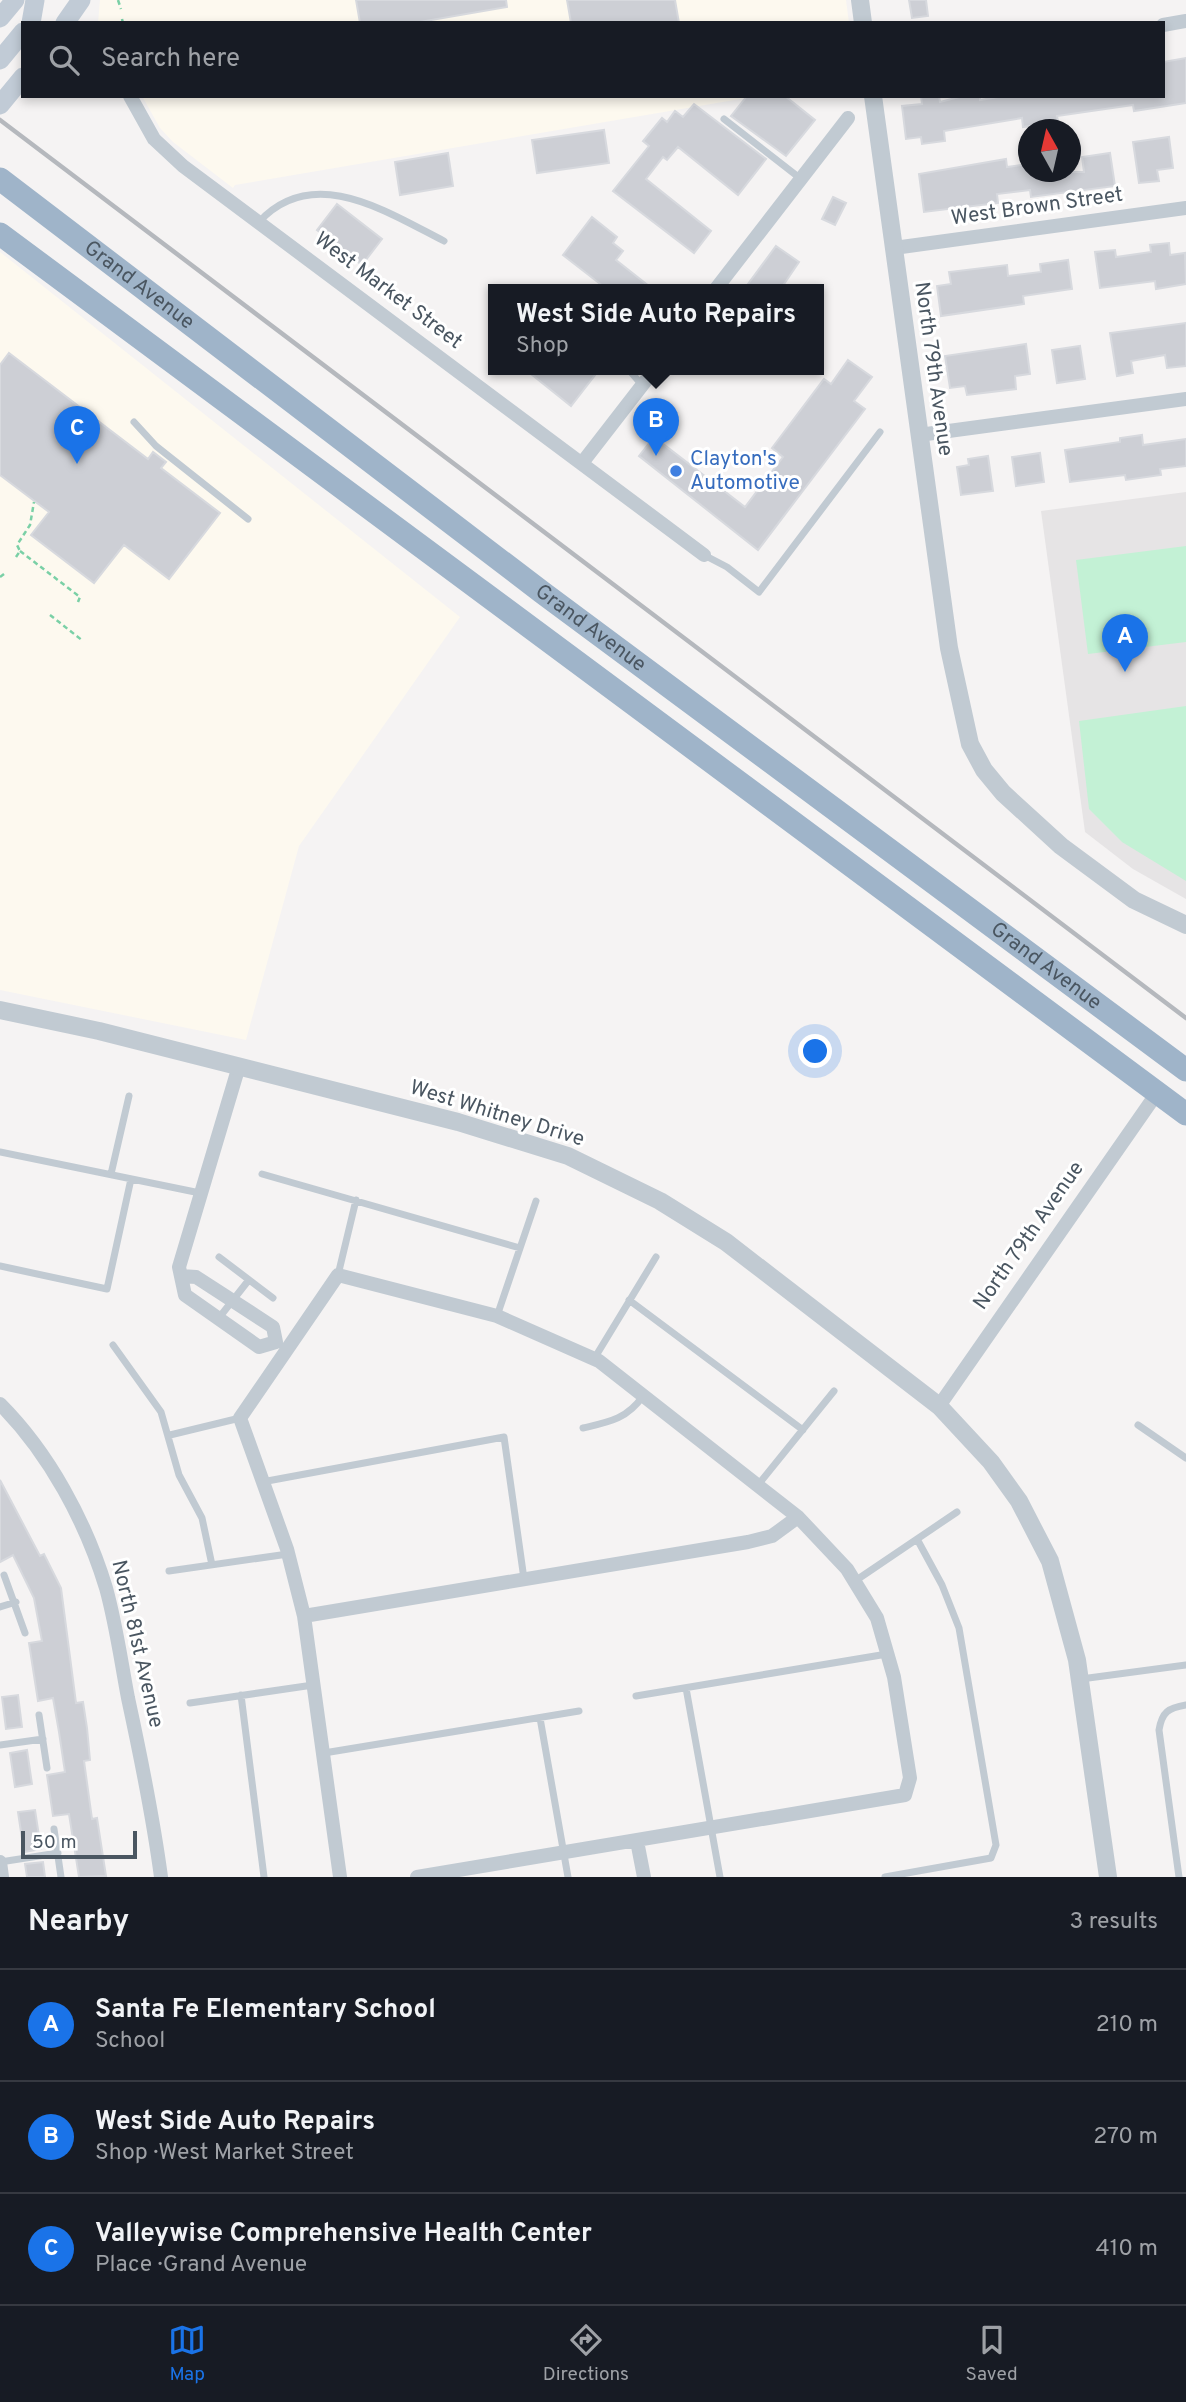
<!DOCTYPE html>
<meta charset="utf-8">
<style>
body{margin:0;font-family:Overpass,sans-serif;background:#20242c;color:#f1f3f6}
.compass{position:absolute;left:1018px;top:119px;width:63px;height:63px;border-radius:50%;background:#171b24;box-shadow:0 4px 10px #0003;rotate:352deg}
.scale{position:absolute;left:21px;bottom:18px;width:116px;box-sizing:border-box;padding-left:7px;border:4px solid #4a5661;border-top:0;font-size:19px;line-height:24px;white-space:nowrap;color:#4a5661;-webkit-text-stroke:5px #fff;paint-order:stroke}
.you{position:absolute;left:816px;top:1052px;width:24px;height:24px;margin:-18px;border:5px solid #fff;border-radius:50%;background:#1a73e8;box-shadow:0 0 0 10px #1a73e833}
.badge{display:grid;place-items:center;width:46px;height:46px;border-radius:50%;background:#1a73e8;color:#fff;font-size:23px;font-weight:700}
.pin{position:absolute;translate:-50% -58px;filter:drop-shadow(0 2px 4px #0008)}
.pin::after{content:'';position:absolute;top:37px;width:24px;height:21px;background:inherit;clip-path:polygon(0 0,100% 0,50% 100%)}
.popup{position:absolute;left:488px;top:284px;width:336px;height:91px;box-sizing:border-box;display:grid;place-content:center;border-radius:0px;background:#171b24;filter:drop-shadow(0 2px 5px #0005);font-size:23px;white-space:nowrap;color:#9ea1a6}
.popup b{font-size:26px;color:#f1f3f6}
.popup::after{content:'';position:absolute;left:50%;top:100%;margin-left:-14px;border:14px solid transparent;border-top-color:#171b24}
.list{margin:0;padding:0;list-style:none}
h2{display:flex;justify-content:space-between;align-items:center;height:91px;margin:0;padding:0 28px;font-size:30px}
h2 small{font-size:23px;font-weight:400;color:#9ea1a6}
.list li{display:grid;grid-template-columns:46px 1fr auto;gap:21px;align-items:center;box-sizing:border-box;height:112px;padding:0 28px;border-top:2px solid #363941}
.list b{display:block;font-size:26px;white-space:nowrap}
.list p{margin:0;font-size:23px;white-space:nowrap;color:#9ea1a6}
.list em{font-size:23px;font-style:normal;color:#9ea1a6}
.icon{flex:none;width:38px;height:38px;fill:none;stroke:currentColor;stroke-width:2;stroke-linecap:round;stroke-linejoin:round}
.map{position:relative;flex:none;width:1186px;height:1877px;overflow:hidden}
.search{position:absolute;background:#171b24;box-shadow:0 4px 10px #0003;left:21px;right:21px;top:21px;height:77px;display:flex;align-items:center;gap:18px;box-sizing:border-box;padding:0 24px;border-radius:0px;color:#9ea1a6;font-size:26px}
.sheet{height:427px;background:#171b24}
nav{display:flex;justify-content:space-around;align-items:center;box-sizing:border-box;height:98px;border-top:2px solid #363941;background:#171b24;font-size:19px;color:#9ea1a6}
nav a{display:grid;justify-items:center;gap:4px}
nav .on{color:#1a73e8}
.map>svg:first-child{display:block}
.commercial{fill:#fdf9ef}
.education{fill:#e6e4e5}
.green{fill:#c3f1d5}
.building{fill:#cdcfd5;stroke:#d7d9de;stroke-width:2}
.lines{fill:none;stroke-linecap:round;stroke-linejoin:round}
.path{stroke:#7ad0a6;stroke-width:2.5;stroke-dasharray:5 3.5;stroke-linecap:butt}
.service{stroke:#c1cad2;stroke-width:7}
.minor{stroke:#c1cad2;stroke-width:14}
.tertiary{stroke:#c1cad2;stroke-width:18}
.secondary{stroke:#c1cbd6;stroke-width:19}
.trunk{stroke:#9fb4c9;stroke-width:23}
.rail{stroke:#b5b8bd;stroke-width:4.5}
.shop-dot{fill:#3f7fe0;stroke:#fff;stroke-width:2.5}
.labels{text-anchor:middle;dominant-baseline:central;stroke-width:6;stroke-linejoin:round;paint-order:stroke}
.street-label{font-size:21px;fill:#4a5661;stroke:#fff}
.shop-label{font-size:21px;fill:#366cbe;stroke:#fff;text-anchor:start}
</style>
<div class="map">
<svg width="1186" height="1877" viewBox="0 0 1186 1877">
<rect width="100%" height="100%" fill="#f5f3f3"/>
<path class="commercial" d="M 100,0 L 846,0 L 849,23 L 98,23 Z
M 142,96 L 758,96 L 235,185 L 233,188 L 173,142 L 160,128 Z
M 0,252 L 460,617 L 299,846 L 246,1040 L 0,990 Z"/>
<path class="education" d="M 1186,492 L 1186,899 L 1133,869 L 1085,832 L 1041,511 Z"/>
<path class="green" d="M 1186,546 L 1186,642 L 1088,654 L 1076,560 Z
M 1186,706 L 1186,881 L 1122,842 L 1089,809 L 1079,721 Z"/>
<path class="building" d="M 356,0 L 506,0 L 507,7 L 414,23 L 360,23 Z
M 567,0 L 675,0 L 679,23 L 571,23 Z
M 909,0 L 926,0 L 928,16 L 912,18 Z
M 1186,58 L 1186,103 L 1134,111 L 1133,105 L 1057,116 L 1058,122 L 1023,127 L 1022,118 L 944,131 L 945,141 L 922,144 L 921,137 L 906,139 L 902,106 L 922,104 L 921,96 L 939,96 L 940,102 L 963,96 L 980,96 L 980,100 L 1004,96 L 1163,96 L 1163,62 Z
M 747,96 L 785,96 L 815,120 L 786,156 L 731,116 Z
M 694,104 L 766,159 L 738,195 L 678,147 L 667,160 L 663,157 L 646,179 L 711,231 L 694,253 L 613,191 L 649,146 L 643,141 L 662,118 L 667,122 L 675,111 L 683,117 Z
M 604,130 L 609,163 L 537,173 L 532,140 Z
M 1169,137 L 1173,168 L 1157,170 L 1159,181 L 1139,183 L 1133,142 Z
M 448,153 L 453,186 L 400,195 L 395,162 Z
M 1110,153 L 1115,186 L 1031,197 L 1030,190 L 997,194 L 998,203 L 924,212 L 919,174 L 1006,159 L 1007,167 L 1028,164 L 1028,172 L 1084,172 L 1082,157 Z
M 833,197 L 846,203 L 835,225 L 822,219 Z
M 337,204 L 382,239 L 362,265 L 317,230 Z
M 592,217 L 617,237 L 613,243 L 623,251 L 616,260 L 654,290 L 608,290 L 563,255 Z
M 1169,243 L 1170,255 L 1185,253 L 1186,284 L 1156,289 L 1155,281 L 1100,288 L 1095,252 L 1115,250 L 1116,257 L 1151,252 L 1150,245 Z
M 776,246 L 799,262 L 780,290 L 757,290 L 748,284 Z
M 1068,260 L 1072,289 L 1023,296 L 1024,304 L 941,316 L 937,286 L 951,284 L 949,272 L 1007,265 L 1008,276 L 1041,272 L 1040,264 Z
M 1186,323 L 1186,366 L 1167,368 L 1165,355 L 1131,361 L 1133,373 L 1117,376 L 1110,333 Z
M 1026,344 L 1030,374 L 1015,376 L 1016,389 L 967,395 L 965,386 L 950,388 L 945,356 Z
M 1080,346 L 1085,379 L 1057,383 L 1052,350 Z
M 9,353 L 148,459 L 153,452 L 166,462 L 161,468 L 220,513 L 169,579 L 124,545 L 94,583 L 31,535 L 49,512 L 0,475 L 0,365 Z
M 848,360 L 872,377 L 854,401 L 865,409 L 758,550 L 639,456 L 654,437 L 745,507 L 783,457 L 772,448 L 824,379 L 831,384 Z
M 526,370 L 599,370 L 571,406 Z
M 1142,435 L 1143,445 L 1186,439 L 1186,466 L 1160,469 L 1161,475 L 1126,480 L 1125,475 L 1070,482 L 1065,450 L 1120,442 L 1120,438 Z
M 1040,453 L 1044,482 L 1016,486 L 1012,457 Z
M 988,456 L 993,491 L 961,495 L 957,467 L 969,465 L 968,459 Z
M 0,1480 L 40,1556 L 44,1554 L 61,1588 L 76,1703 L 83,1702 L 87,1728 L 90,1760 L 84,1761 L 92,1819 L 97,1818 L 106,1876 L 79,1877 L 69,1814 L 53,1816 L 47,1775 L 65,1772 L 59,1732 L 53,1698 L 38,1701 L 29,1643 L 42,1641 L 34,1598 L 13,1555 L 0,1562 Z
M 18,1695 L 22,1727 L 6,1729 L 2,1697 Z
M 27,1750 L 32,1784 L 15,1787 L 10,1753 Z
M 35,1810 L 41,1849 L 24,1852 L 18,1812 Z
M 43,1862 L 45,1877 L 27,1877 L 25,1864 Z"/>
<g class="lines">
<path class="path" d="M 118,0 L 121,9
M 122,19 L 123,23
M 20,551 L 80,597 L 78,602
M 16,557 L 20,551 L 17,545 L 30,525 L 34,502
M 0,577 L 4,574
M 50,615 L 83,641"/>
<path class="service" d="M 724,119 L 801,179
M 259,222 C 313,163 387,212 444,241
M 550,290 L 551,290
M 629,370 L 642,385
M 134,422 L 156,446 L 248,519
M 704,555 L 727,567 L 759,592 L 880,432
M 0,1152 L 200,1193
M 111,1174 L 129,1096
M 262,1174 L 520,1248
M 219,1257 L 273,1298
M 0,1266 L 107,1289 L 131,1179
M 338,1275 L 356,1200
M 629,1300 L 803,1430
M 497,1316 L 536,1201
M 218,1319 L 248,1281
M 113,1345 L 161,1412 L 179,1475 L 202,1518 L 212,1565
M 594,1359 L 656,1257
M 1138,1425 L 1186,1458
M 583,1428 C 609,1422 627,1419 643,1396
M 170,1435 L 240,1418
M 262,1482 L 504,1437 L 524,1579
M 758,1485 L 834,1391
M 169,1571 L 288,1554
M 4,1575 L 25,1633
M 855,1581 L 957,1512
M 0,1607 L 16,1602
M 1081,1679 L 1186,1665
M 686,1688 L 720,1877
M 241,1695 L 264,1877
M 636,1696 L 887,1654
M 190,1703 L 313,1685
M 39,1715 L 47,1768
M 540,1718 L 568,1877
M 0,1745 L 43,1739
M 324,1753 L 579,1711
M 54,1829 L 61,1877
M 0,1862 L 58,1853
M 885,1877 L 991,1858 L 996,1845 L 959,1628 L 942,1585 L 917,1539
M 1179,1877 L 1159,1730 C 1162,1712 1168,1708 1186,1705"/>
<path class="minor" d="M 1163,25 L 1186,21
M 130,96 L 154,139 L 183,166 L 704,555
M 894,248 L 1186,208
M 715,290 L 848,118
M 919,435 L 1186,399
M 582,463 L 654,370
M 181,1276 L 196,1277 L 273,1327 L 276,1342 L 259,1347 L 185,1295 L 179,1267 L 239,1066
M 0,1404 C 49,1453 86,1522 106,1588 C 116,1624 121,1661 128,1698 C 141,1758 153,1817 161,1877
M 939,1406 L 1157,1093
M 304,1616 L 748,1542 L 772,1536 L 798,1517
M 637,1841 L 644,1877
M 0,1862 L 2,1877
M 340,1877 L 304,1616 L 287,1549 L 240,1418 L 338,1275 L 497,1316 L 599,1361 L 798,1517 L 847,1569 L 877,1618 L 894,1677 L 910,1778 L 905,1795 L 417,1877"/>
<path class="tertiary" d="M 860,0 L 863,23
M 873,96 L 949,648 L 970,744 L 984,770 L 1003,793 L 1061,846 L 1134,900 L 1186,925
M 0,1010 L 99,1031 L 458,1122 L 568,1156 L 660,1201 L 726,1242 L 939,1406 L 991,1462 L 1019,1501 L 1050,1561 L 1077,1660 L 1108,1877"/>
<path class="secondary" d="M 0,18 L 15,0
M 31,23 L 35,0
M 65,23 L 81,0
M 0,60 L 23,32
M 0,105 L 23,77"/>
<g class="trunk">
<path id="s1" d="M 0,179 L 543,593 L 1186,1070"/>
<path d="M 0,234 L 1186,1114"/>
</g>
<path class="rail" d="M 0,120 L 1186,1018"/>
</g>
<circle class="shop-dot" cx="676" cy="471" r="7"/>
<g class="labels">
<g class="street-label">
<text transform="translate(1037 207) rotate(-8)">West Brown Street</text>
<text stroke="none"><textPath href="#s1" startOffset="175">Grand Avenue</textPath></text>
<text transform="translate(388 291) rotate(37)">West Market Street</text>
<text transform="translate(933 369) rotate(82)">North 79th Avenue</text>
<text stroke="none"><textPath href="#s1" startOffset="742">Grand Avenue</textPath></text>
<text stroke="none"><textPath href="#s1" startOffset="1309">Grand Avenue</textPath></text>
<text transform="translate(497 1114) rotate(17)">West Whitney Drive</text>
<text transform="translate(1029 1236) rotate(-55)">North 79th Avenue</text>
<text transform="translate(137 1644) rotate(77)">North 81st Avenue</text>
</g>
<g class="shop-label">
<text x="690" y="459">Clayton's<tspan x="690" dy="24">Automotive</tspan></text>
</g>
</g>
</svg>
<svg class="compass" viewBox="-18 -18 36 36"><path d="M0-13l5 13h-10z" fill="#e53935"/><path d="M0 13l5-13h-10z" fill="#9ea1a6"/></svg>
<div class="scale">50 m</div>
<div class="you"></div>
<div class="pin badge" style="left:1125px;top:672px">A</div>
<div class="pin badge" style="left:656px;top:456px">B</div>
<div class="popup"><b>West Side Auto Repairs</b>Shop</div>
<div class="pin badge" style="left:77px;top:464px">C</div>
<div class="search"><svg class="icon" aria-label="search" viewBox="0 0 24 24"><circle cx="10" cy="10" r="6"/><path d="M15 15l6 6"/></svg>Search here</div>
</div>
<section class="sheet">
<h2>Nearby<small>3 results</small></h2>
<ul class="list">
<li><span class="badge">A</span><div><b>Santa Fe Elementary School</b><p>School</p></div><em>210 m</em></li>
<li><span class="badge">B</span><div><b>West Side Auto Repairs</b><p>Shop · West Market Street</p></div><em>270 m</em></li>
<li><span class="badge">C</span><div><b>Valleywise Comprehensive Health Center</b><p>Place · Grand Avenue</p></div><em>410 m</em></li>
</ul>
</section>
<nav>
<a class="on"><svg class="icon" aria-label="map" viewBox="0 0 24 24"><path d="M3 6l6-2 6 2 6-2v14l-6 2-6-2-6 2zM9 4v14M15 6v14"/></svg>Map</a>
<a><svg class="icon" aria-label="directions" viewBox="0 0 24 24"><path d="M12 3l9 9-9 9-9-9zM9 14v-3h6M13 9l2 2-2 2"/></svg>Directions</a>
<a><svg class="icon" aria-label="saved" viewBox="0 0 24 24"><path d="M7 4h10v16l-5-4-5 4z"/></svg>Saved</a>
</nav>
